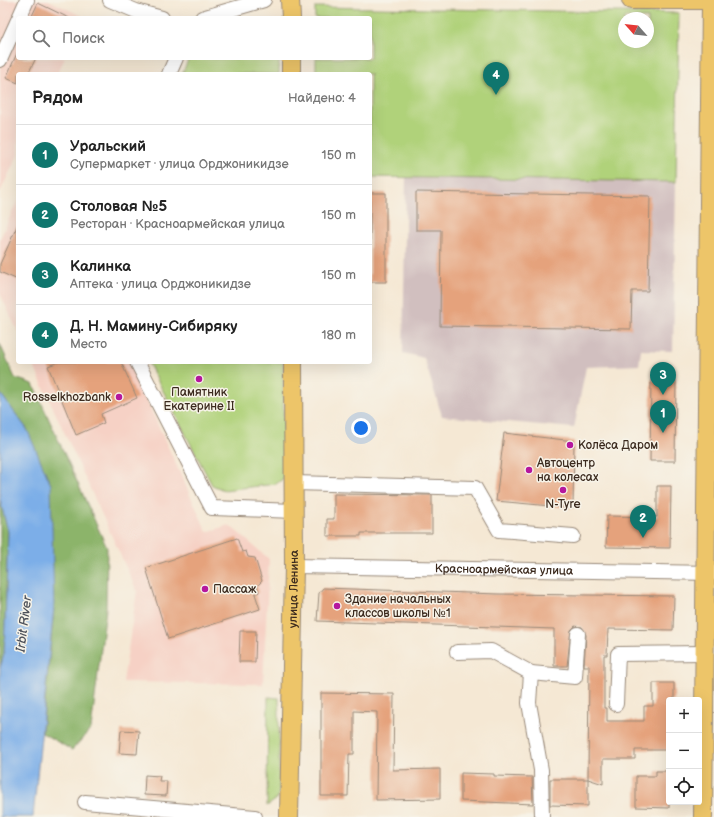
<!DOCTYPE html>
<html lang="ru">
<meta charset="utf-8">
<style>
body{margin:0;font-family:"Balsamiq Sans",sans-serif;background:#f6f6f6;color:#222}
.controls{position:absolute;right:12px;bottom:12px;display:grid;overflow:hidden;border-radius:4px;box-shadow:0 4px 16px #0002}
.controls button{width:36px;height:36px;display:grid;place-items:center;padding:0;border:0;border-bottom:1px solid #e0e0e0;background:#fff;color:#222;font:20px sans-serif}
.compass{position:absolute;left:618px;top:12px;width:36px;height:36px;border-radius:50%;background:#fff;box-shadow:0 4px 16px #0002;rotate:297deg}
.you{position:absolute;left:361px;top:428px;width:14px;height:14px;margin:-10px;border:3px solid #fff;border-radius:50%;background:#1a73e8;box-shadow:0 0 0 6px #1a73e833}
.badge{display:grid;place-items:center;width:26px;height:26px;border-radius:50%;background:#0f766e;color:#fff;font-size:13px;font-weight:700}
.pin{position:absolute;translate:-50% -33px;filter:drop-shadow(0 1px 2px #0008)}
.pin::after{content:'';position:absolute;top:21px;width:14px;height:12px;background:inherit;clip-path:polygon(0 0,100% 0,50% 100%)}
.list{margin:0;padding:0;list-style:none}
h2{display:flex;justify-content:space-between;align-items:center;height:52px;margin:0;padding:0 16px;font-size:17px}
h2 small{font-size:13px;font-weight:400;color:#767676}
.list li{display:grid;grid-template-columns:26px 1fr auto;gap:12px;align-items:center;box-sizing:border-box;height:60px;padding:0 16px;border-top:1px solid #e0e0e0}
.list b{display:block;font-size:15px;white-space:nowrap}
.list p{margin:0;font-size:13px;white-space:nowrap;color:#767676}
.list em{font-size:13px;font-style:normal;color:#767676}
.icon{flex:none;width:22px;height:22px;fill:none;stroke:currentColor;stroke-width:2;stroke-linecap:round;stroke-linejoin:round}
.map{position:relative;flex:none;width:714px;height:817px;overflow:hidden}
.search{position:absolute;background:#fff;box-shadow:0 4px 16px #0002;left:16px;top:16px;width:356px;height:44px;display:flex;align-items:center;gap:10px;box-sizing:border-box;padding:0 14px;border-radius:4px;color:#767676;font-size:15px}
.panel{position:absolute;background:#fff;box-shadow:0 4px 16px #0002;left:16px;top:72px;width:356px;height:292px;border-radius:4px}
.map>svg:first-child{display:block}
.built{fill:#f6d1c5}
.industrial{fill:#d1bfbf}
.green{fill:#b0d27a;stroke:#767e4c;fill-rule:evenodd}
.forest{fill:#8cb46a;stroke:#646f44}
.water{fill:#7baee8;stroke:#5b6c83}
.building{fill:#e5a27b}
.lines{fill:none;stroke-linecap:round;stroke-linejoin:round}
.minor-casing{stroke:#988979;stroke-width:16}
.major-casing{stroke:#988979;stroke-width:20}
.minor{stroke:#fff;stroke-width:14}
.major{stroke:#edc569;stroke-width:18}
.poi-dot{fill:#b5179e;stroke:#f7f3e8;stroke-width:1.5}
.labels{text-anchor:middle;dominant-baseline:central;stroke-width:3;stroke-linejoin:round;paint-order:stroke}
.poi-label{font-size:12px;fill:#3b2a1e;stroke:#f7f3e8;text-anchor:start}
.street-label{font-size:12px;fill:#3b2a1e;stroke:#f7f3e8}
.water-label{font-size:13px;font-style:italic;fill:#4e525b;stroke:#f7f3e8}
</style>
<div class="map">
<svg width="714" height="817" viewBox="0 0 714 817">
<rect width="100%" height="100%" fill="#f7f3e8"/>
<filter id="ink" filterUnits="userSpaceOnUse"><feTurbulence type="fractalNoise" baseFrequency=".025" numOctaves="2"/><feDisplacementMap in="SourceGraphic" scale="8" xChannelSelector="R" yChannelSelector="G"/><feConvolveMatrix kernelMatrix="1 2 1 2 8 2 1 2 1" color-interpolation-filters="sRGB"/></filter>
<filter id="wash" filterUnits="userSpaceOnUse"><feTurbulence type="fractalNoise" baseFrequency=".012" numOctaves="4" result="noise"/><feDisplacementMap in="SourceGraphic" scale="16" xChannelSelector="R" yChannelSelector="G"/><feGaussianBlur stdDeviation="0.9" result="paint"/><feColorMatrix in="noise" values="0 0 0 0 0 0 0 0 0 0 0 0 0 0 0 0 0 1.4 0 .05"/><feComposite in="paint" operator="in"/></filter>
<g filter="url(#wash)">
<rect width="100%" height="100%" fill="#f5e8d4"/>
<path class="built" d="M 0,0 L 48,0 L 84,17 L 18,18 L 18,58 L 65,58 L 57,74 L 18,74 L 18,155 L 0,192 Z
M 17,201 L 18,202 L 18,332 L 0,293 L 0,239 Z
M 32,362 L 129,362 L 207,532 L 229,525 L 269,559 L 263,684 L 123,682 L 137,591 Z"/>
<path class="industrial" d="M 406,178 L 676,182 L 673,351 L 641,350 L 639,365 L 586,367 L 574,428 L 442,416 L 424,358 L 403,353 Z"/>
<path class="green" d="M 315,7 L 679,13 L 676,182 L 370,177 L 370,74 L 316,74 L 316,58 L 370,58 L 370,18 L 315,18 ZM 624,18 L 648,18 L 648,42 L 624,42 Z
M 189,58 L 279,58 L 279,74 L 182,74 Z
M 148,362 L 283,362 L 284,478 L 276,484 L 224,490 L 212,485 Z
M 268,697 L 279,698 L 279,791 L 277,799 L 267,806 Z"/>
<path class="forest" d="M 0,344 L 15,378 L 33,384 L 107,548 L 106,609 L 91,729 L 72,750 L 42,733 L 54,607 L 27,429 L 0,393 Z
M 0,500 L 8,532 L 4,654 L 0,668 Z"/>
<path class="water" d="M 0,393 L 27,429 L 51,485 L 54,607 L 33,817 L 0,817 L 0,668 L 4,654 L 8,532 L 0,500 Z"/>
<g id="blocks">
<path class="building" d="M 38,3 L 69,18 L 31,18 Z
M 18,51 L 18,58 L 36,58 L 28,74 L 18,74 L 18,83 L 6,78 Z
M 416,192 L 650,196 L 648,291 L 632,291 L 631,329 L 440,326 L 441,230 L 416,230 Z
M 370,193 L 386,193 L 386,282 L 370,282 Z
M 18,224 L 18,280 L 0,272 L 0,264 Z
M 59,362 L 121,362 L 137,398 L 101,414 L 104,423 L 76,435 L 48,366 Z
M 651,380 L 676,380 L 675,461 L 650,461 Z
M 504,433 L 574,441 L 573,508 L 496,501 Z
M 657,486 L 671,486 L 670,548 L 606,547 L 607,516 L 657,517 Z
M 334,494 L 432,495 L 432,533 L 361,533 L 361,536 L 327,536 L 327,519 L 334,519 Z
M 237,538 L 242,552 L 246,551 L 248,557 L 255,558 L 262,581 L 257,586 L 259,592 L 255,594 L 260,609 L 168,639 L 146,568 Z
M 323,588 L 498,594 L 674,596 L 673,630 L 608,629 L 607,655 L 604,655 L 604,708 L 607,708 L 607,721 L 644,721 L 644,706 L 653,706 L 653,683 L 674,683 L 674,700 L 669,700 L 669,750 L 635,750 L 635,759 L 603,759 L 603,784 L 588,779 L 589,666 L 584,666 L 586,635 L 582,627 L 575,626 L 571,630 L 567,666 L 554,666 L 554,629 L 317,621 L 319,593 Z
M 240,631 L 256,631 L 255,662 L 239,662 Z
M 321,693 L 394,694 L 393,770 L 440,769 L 440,799 L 376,800 L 377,712 L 354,711 L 354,754 L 349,754 L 348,796 L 321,796 Z
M 121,730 L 139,731 L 137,754 L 119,753 Z
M 656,771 L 669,771 L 669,808 L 636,807 L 636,776 L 656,776 Z
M 461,773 L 494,774 L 494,776 L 532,777 L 533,804 L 461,801 Z
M 145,775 L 160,776 L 159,781 L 167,781 L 166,796 L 144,795 Z
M 550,779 L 588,779 L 588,806 L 550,805 Z"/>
</g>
</g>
<g filter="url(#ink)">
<use href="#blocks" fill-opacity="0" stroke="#988979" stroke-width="1"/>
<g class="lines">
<defs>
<g id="minor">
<path d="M 110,0 L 136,11 L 162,18"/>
<path d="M 19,18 L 27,0"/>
<path d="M 202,18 L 264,0"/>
<path d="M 0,60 L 18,20"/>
<path d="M 169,74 L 176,58"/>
<path d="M 137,362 L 212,508 L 294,511"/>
<path d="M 294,483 L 475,488 L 499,530 L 573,536"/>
<path id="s1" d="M 294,566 L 714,573"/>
<path d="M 457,652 L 491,651 L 531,673"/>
<path d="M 616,704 L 618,654 L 704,653"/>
<path d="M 85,802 L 255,817"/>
<path d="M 542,817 L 541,770 L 529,703 L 531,673 L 575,677 L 578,634"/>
</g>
<g id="major">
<path d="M 290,0 L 291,18"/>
<path d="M 631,0 L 714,0"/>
<path d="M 291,58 L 291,74"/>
<path id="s2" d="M 289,817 L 294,566 L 293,362"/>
<path d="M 703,817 L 711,0"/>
</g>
</defs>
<use href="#minor" class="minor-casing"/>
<use href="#major" class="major-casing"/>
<use href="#minor" class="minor"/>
<use href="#major" class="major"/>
</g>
</g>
<g class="poi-dot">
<circle cx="199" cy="379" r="4"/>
<circle cx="119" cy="397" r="4"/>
<circle cx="570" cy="445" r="4"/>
<circle cx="529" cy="470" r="4"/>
<circle cx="563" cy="490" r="4"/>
<circle cx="205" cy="589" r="4"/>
<circle cx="337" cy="606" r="4"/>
</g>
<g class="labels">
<g class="poi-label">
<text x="199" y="392" text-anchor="middle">Памятник<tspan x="199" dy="14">Екатерине II</tspan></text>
<text x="111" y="397" text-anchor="end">Rosselkhozbank</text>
<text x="578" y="445">Колёса Даром</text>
<text x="537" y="463">Автоцентр<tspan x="537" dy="14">на колесах</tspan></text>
<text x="563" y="504" text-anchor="middle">N-Tyre</text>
<text x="213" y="589">Пассаж</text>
<text x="345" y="599">Здание начальных<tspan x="345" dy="14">классов школы №1</tspan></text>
</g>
<g class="street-label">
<text stroke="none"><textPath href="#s1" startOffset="210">Красноармейская улица</textPath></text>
<text stroke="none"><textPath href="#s2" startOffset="228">улица Ленина</textPath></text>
</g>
<g class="water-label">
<text transform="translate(24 624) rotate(-83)">Irbit River</text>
</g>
</g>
</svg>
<div class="controls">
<button>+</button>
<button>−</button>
<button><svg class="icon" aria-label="locate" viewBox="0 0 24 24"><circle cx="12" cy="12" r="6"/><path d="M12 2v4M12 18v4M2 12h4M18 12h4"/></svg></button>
</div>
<svg class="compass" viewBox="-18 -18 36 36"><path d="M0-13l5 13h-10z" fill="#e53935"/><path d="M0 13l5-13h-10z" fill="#767676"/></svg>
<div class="you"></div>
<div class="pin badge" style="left:663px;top:433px">1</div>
<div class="pin badge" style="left:643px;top:538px">2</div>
<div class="pin badge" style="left:663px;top:395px">3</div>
<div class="pin badge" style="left:496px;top:95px">4</div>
<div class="search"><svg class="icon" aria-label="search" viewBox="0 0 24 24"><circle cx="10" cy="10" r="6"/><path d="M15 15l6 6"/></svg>Поиск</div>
<section class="panel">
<h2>Рядом<small>Найдено: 4</small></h2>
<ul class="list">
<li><span class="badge">1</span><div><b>Уральский</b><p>Супермаркет · улица Орджоникидзе</p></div><em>150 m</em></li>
<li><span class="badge">2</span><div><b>Столовая №5</b><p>Ресторан · Красноармейская улица</p></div><em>150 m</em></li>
<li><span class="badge">3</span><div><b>Калинка</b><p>Аптека · улица Орджоникидзе</p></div><em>150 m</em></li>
<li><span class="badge">4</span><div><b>Д. Н. Мамину-Сибиряку</b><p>Место</p></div><em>180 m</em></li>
</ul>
</section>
</div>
